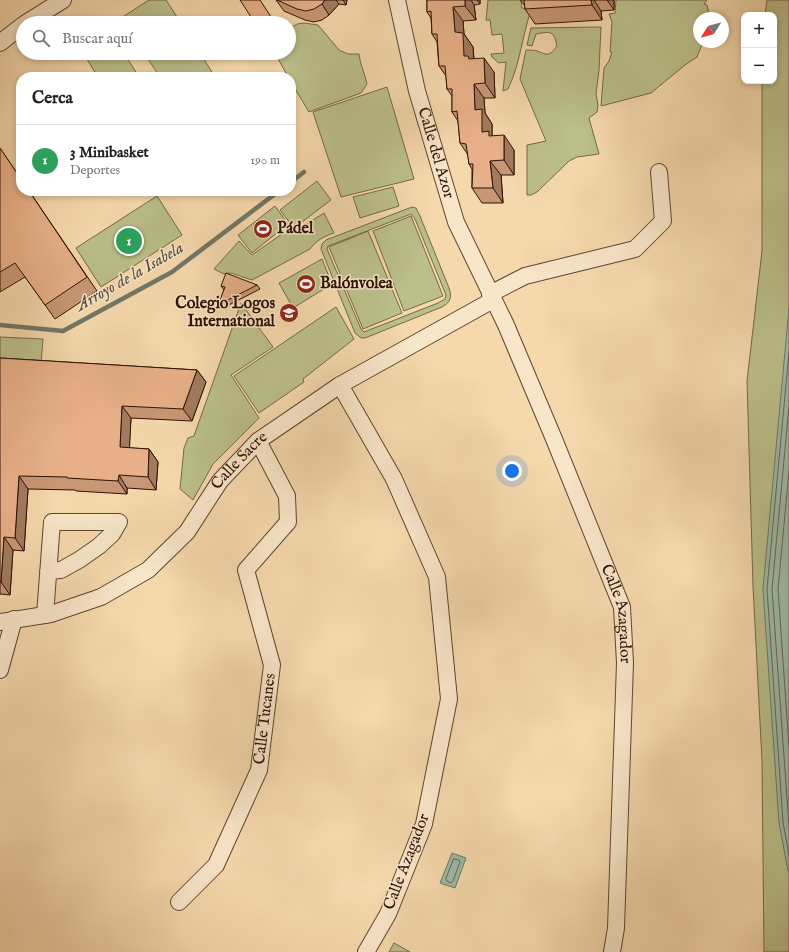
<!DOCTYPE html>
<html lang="es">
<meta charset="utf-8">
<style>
body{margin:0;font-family:"IM FELL English",serif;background:#f6f6f6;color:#202124}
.controls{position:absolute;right:12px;top:12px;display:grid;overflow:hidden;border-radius:8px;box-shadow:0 2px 6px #0003}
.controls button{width:36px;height:36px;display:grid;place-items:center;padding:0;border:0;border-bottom:1px solid #e0e0e0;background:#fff;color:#202124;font:20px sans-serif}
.compass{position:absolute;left:693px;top:12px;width:36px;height:36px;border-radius:50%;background:#fff;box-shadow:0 2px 6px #0003;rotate:233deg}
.you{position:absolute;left:512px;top:471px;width:14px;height:14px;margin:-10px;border:3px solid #fff;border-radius:50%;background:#1a73e8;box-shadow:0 0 0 6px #1a73e833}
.badge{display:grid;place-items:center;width:26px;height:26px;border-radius:50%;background:#1a73e8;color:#fff;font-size:13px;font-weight:700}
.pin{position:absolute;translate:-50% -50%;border:2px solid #fff;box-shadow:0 1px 4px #0006}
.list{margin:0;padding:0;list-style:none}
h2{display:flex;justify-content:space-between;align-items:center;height:52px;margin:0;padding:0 16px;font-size:17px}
h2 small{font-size:13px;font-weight:400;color:#757577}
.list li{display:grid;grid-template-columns:26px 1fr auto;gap:12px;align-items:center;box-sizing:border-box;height:72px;padding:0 16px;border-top:1px solid #e0e0e0}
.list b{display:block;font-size:15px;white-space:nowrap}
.list p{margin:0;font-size:13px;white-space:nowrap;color:#757577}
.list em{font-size:13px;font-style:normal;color:#757577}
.icon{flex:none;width:22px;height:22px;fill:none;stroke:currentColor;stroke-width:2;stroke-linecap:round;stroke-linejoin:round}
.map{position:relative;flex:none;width:789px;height:952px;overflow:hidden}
.search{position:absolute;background:#fff;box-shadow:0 2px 6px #0003;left:16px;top:16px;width:280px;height:44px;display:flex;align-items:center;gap:10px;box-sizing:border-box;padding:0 14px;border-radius:22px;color:#757577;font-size:15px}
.panel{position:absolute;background:#fff;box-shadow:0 2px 6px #0003;left:16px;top:72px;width:280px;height:124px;border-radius:16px}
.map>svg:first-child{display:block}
.green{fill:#bbbf8a;stroke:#746848;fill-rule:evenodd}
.water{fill:#9cbaa7;stroke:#707766}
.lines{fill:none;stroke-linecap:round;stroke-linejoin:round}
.shore{stroke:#656656;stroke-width:1}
.stream{stroke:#707766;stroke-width:4.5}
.minor-casing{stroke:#60442f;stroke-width:18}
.minor{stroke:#f8e6c9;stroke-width:16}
.wall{fill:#c89775;stroke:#2e1205}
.shaded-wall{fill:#a27b5f;stroke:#2e1205}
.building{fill:#e8b088;stroke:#2e1205}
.labels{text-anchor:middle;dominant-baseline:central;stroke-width:3;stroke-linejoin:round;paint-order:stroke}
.street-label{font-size:16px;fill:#2e1205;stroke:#f8e6c9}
.poi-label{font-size:16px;font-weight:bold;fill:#2e1205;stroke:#f8e6c9;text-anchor:start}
.water-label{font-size:17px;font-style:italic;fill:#544d3e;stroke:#f8e6c9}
</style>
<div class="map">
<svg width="789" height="952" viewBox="0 0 789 952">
<rect width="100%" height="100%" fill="#f5d8ac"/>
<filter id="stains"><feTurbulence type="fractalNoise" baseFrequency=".005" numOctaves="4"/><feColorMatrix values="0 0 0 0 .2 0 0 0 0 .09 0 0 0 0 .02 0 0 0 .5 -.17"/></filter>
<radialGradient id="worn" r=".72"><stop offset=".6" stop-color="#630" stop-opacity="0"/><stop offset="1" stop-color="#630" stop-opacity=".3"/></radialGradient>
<path class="green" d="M 149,0 L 166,0 L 181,23 L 125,23 L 121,18 Z
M 488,0 L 521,0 L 522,8 L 531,10 C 522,37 520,64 508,89 L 503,91 L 506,62 L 499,63 L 492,57 L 491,54 L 504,53 L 502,34 L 492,35 L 490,20 L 486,20 Z
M 616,0 L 707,0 L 704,4 L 707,5 L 710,18 L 699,18 L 699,42 L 703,42 L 697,57 L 685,65 L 651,93 L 601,106 L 604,68 L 609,61 L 612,52 L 610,52 L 612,22 L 609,14 L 615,13 Z
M 767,0 L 789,0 L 789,952 L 764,952 L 762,761 L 753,586 L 747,381 L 762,251 L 762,81 L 774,81 L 774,15 L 765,15 Z
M 304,23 L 318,25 L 339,50 L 348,54 L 359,54 C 360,64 365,74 367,84 L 361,93 L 309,112 L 291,82 L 291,77 L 288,77 L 275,53 L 289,53 L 289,29 L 297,24 Z
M 601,27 L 599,70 L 596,94 L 598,105 L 597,112 L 589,118 L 599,154 L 577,157 L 569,161 L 537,192 L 531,195 L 527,195 L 527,145 L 546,141 L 520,79 L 526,50 C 529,50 534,50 537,51 C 548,55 549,57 557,46 C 554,31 551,31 536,34 L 532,46 L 527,45 L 531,28 Z
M 83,53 L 124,53 L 139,77 L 98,77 Z
M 144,53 L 200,53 L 215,77 L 160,77 Z
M 387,87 L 414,179 L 341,197 L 313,112 Z
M 317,181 L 331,200 L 294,228 L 280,210 Z
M 393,187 L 399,206 L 360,218 L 353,197 Z
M 157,196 L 182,235 L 101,287 L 76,248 Z
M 275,206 L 288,224 L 252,253 L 238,235 Z
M 412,207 L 416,208 L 420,216 L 449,288 C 452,297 451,302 442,307 L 365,338 L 361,338 L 355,333 L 321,249 L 322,244 L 326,240 ZM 411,214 L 415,219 L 446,295 L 445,299 L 438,303 L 364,332 L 361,329 L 327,249 L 328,246 Z
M 324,213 L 334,233 C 324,236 316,241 310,249 L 252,280 L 231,273 L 224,274 L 214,269 L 239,241 L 252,255 L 289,229 L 294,232 Z
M 411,216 L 443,296 L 404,311 L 373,231 Z
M 368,231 L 402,313 L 363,329 L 329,247 Z
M 322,259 L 332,284 L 293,308 L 279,283 Z
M 241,303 L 273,347 L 231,375 L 259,418 L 213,464 L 193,500 L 180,489 L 184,448 L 188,438 L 194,436 Z
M 336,307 L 354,339 L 303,379 L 304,382 L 259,413 L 234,376 Z
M 0,337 L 43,339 L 41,364 L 0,362 Z
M 394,943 L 410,952 L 389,952 Z"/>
<path class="water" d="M 789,308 L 789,872 L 788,871 L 779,823 L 763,589 Z
M 452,853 L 466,858 L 455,888 L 440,883 Z"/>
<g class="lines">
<path class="shore" d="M 789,352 L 767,589 L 783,822 L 789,856
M 789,406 L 772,589 L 789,826
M 789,471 L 778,589 L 789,747
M 454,859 L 459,860 L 460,862 L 453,881 L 451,883 L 447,881 L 446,879 Z"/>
<path class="stream" d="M 291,182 L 304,172
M 0,325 L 63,331 L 172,272 L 279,191"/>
<defs>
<g id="minor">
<path id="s1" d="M 397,0 L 417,91 L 456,222 L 506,325 L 554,439 L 622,607 L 625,663 L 616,928 L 612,952"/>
<path d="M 26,23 L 63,0"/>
<path d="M 0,43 L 23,25"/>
<path d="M 490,294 L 525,276 L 635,249 L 663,221 L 659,172"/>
<path d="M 340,385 L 394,479 L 437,577 L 449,699 L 424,824 L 388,914 L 366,952"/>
<path d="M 45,615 L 52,522 L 119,522 L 112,534 L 99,546 L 79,560 L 61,570 L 48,571"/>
<path id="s2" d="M 0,622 L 51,614 L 101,597 L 148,570 L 187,532 L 220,481 L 258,441 L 340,385 L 493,300"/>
<path d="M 0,670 L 14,619"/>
<path id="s3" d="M 179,902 L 216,865 L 259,770 L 272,665 L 246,570 L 288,522 L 287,496 L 258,441"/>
</g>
</defs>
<use href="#minor" class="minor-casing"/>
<use href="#minor" class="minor"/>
</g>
<path class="wall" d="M 276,0 L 347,0 L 346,5 L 339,4 L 329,15 L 322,20 L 314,22 L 305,20 L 284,11 Z
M 427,0 L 480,0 L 480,4 L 474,5 L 476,20 L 463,21 L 464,34 L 473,47 L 474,58 L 494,72 L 495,98 L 484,98 L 485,113 L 492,124 L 492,136 L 514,150 L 514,175 L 501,175 L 503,203 L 482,203 L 472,188 L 472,169 L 469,164 L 468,155 L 460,143 L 458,121 L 452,112 L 452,96 L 447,89 L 446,76 L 439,66 L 437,42 L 432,34 L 431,18 L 427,12 Z
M 520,0 L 614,0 L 614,10 L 601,11 L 602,20 L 535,24 L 525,9 L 525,6 Z
M 0,148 L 97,291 L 55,319 L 25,277 L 0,292 Z
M 257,285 L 260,289 L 221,309 L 218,305 L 224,290 L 221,286 Z
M 0,358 L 197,370 L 206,382 L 192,421 L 131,418 L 129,448 L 149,449 L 158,462 L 156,490 L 127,488 L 127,494 L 76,491 L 75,490 L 28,489 L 24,551 L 13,550 L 10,595 L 0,594 Z"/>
<path class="shaded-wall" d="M 325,0 L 336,0 L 339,4 L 329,15 L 322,4 Z
M 343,0 L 347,0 L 346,5 Z
M 465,0 L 471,0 L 474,5 L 476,20 L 465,6 Z
M 477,0 L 480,0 L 480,4 Z
M 591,0 L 594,0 L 601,11 L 602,20 L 592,5 Z
M 607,0 L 614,0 L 614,10 Z
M 453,7 L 463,21 L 464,34 L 473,47 L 474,64 L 464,56 L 455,32 Z
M 484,58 L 494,72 L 495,98 L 485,83 Z
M 474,84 L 484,98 L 485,113 L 492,124 L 492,136 L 499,151 L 482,132 L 475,110 Z
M 504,135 L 514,150 L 514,175 L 504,160 Z
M 490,161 L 501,175 L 503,203 L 493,188 Z
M 197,370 L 206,382 L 192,421 L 183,409 Z
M 122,406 L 131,418 L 129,460 L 120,447 Z
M 149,449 L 158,462 L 156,490 L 148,477 Z
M 119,475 L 127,488 L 127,494 L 118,481 Z
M 19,476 L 28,489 L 24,551 L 15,538 Z
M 4,537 L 13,550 L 10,595 L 1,582 Z"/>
<path class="building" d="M 240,0 L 260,0 L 275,23 L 255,23 Z
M 277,0 L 325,0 L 322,4 L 314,9 L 306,11 L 297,9 Z
M 427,0 L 465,0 L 465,6 L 453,7 L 455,32 L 463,33 L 464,56 L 468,56 L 469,59 L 484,58 L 485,83 L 474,84 L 475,110 L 482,109 L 482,132 L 489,131 L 489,136 L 504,135 L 504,160 L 490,161 L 493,188 L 472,188 L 473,164 L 469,164 L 466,144 L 460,143 L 457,111 L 452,112 L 452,89 L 447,89 L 445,66 L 439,66 L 437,34 L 432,34 L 431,11 L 427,12 Z
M 524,0 L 591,0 L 592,5 L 525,9 Z
M 0,148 L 21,179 L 21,191 L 29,191 L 87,277 L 45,305 L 15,263 L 0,272 Z
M 226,273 L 257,285 L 218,305 L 225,287 L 221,286 Z
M 0,358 L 197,370 L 183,409 L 122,406 L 120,447 L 149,449 L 148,477 L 119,475 L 118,481 L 67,478 L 67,477 L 19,476 L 15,538 L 4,537 L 1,582 L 0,582 Z"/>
<defs>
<symbol id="stadium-disc" viewBox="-11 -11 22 22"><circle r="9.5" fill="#8f2418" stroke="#f8e6c9"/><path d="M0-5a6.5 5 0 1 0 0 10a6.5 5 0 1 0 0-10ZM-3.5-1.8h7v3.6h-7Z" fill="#fff"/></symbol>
<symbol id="school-disc" viewBox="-11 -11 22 22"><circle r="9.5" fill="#8f2418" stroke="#f8e6c9"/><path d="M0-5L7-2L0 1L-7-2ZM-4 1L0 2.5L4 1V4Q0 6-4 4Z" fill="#fff"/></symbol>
</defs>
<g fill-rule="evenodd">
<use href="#stadium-disc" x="252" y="218" width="22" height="22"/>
<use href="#stadium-disc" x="295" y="273" width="22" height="22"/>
<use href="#school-disc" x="278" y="302" width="22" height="22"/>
</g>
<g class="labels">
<g class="street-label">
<text stroke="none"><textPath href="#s1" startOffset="158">Calle del Azor</textPath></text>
<text stroke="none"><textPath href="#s2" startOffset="302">Calle Sacre</textPath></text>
<text stroke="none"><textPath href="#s1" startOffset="655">Calle Azagador</textPath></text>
<text stroke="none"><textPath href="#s3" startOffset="208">Calle Tucanes</textPath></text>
<text transform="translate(407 862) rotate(-69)">Calle Azagador</text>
</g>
<g class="poi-label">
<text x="277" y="229">Pádel</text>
<text x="320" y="284">Balónvolea</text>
<text x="275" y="304" text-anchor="end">Colegio Logos<tspan x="275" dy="18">International</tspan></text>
</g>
<g class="water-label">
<text transform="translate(130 277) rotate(-30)">Arroyo de la Isabela</text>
</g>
</g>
<rect width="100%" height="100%" filter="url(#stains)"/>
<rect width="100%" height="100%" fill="url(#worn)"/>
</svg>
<div class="controls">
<button>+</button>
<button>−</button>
</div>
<svg class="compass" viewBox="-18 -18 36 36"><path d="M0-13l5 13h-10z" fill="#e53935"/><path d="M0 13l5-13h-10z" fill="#757577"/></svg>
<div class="you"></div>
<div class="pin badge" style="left:129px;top:241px;background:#2e9e5b">1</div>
<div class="search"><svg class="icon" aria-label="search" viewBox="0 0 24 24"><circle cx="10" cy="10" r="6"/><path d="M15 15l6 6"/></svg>Buscar aquí</div>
<section class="panel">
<h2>Cerca<small></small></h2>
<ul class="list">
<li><span class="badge" style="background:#2e9e5b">1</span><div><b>3 Minibasket</b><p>Deportes</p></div><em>190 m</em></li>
</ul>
</section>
</div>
